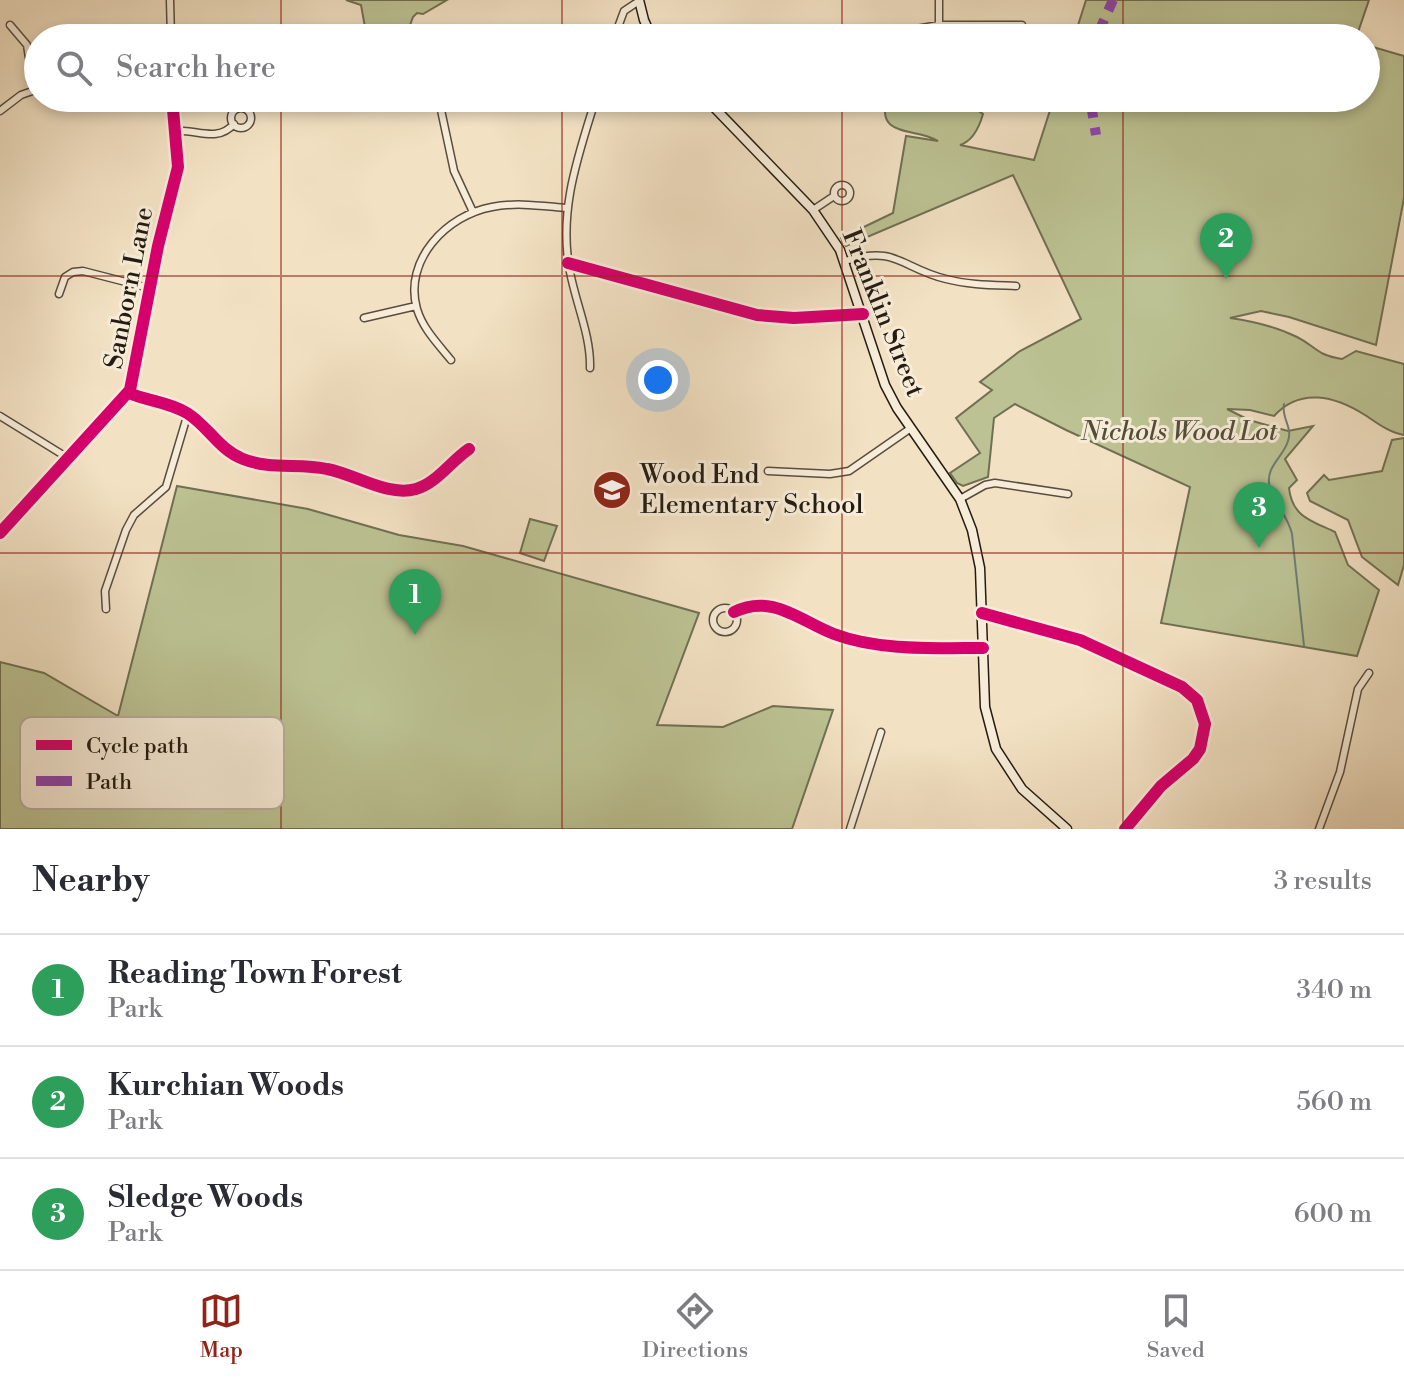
<!DOCTYPE html>
<style>
body{margin:0;font-family:"Libre Bodoni",serif;background:#f7f7f7;color:#2b2b33}
.you{position:absolute;left:658px;top:380px;width:28px;height:28px;margin:-20px;border:6px solid #fff;border-radius:50%;background:#1a73e8;box-shadow:0 0 0 12px #1a73e833}
.badge{display:grid;place-items:center;width:52px;height:52px;border-radius:50%;background:#8f2418;color:#fff;font-size:26px;font-weight:700}
.pin{position:absolute;translate:-50% -66px;filter:drop-shadow(0 2px 4px #0008)}
.pin::after{content:'';position:absolute;top:42px;width:28px;height:24px;background:inherit;clip-path:polygon(0 0,100% 0,50% 100%)}
.list{margin:0;padding:0;list-style:none}
h2{display:flex;justify-content:space-between;align-items:center;height:104px;margin:0;padding:0 32px;font-size:34px}
h2 small{font-size:26px;font-weight:400;color:#7c7c81}
.list li{display:grid;grid-template-columns:52px 1fr auto;gap:24px;align-items:center;box-sizing:border-box;height:112px;padding:0 32px;border-top:2px solid #e1e1e2}
.list b{display:block;font-size:30px;white-space:nowrap}
.list p{margin:0;font-size:26px;white-space:nowrap;color:#7c7c81}
.list em{font-size:26px;font-style:normal;color:#7c7c81}
.icon{flex:none;width:44px;height:44px;fill:none;stroke:currentColor;stroke-width:2;stroke-linecap:round;stroke-linejoin:round}
.map{position:relative;flex:none;width:1404px;height:829px;overflow:hidden}
.search{position:absolute;background:#fff;box-shadow:0 4px 12px #0003;left:24px;right:24px;top:24px;height:88px;display:flex;align-items:center;gap:20px;box-sizing:border-box;padding:0 28px;border-radius:44px;color:#7c7c81;font-size:30px}
.sheet{height:440px;background:#fff}
nav{display:flex;justify-content:space-around;align-items:center;box-sizing:border-box;height:112px;border-top:2px solid #e1e1e2;background:#fff;font-size:22px;color:#7c7c81}
nav a{display:grid;justify-items:center;gap:4px}
nav .on{color:#8f2418}
.map>svg:first-child{display:block}
.green{fill:#bcc293;stroke:#706f53;stroke-width:2}
.lines{fill:none;stroke-linecap:round;stroke-linejoin:round}
.stream{stroke:#6b7d75;stroke-width:2}
.street-casing{stroke:#584d3f;stroke-width:9}
.secondary-casing{stroke:#241c13;stroke-width:11}
.street{stroke:#f7ecd8;stroke-width:6}
.secondary{stroke:#f7ecd8;stroke-width:8}
.quiet{stroke:#8e44ad;stroke-width:10;stroke-dasharray:20 10;stroke-linecap:butt}
.cycleway-casing{stroke:#f7ecd8;stroke-width:17}
.cycleway{stroke:#d6006c;stroke-width:12}
.grid{fill:none;stroke:#8f2418;stroke-width:2;stroke-opacity:0.55}
.labels{text-anchor:middle;dominant-baseline:central;stroke-width:6;stroke-linejoin:round;paint-order:stroke}
.street-label{font-size:26px;fill:#241c13;stroke:#f7ecd8}
.park-label{font-size:26px;font-style:italic;fill:#524e39;stroke:#f7ecd8}
.poi-label{font-size:26px;fill:#241c13;stroke:#f7ecd8;text-anchor:start}
.key{fill:#f7ecd8;stroke:#b8ae9d;stroke-width:2}
.key-label{font-size:22px;fill:#241c13}
</style>
<div class="map">
<svg width="1404" height="829" viewBox="0 0 1404 829">
<rect width="100%" height="100%" fill="#f2e1c3"/>
<filter id="stains"><feTurbulence type="fractalNoise" baseFrequency=".0025" numOctaves="4"/><feColorMatrix values="0 0 0 0 .2 0 0 0 0 .09 0 0 0 0 .02 0 0 0 .5 -.17"/></filter>
<radialGradient id="worn" r=".72"><stop offset=".6" stop-color="#630" stop-opacity="0"/><stop offset="1" stop-color="#630" stop-opacity=".3"/></radialGradient>
<path class="green" d="M 346,0 L 447,0 L 423,14 L 417,13 L 413,17 L 409,28 L 394,34 L 392,38 L 367,38 L 361,5 Z
M 1086,0 L 1369,0 L 1356,38 L 1074,38 Z
M 1366,45 L 1404,56 L 1404,198 L 1376,345 L 1289,317 L 1261,311 L 1230,318 C 1251,321 1277,327 1297,337 C 1317,347 1316,355 1342,359 L 1356,351 L 1404,364 L 1404,435 C 1390,433 1377,423 1365,415 C 1335,396 1300,387 1274,416 L 1250,410 L 1227,409 L 1249,420 L 1288,431 L 1313,426 L 1285,459 L 1297,480 L 1289,488 C 1292,517 1312,521 1335,532 L 1348,565 L 1379,590 L 1357,656 L 1161,623 L 1190,487 L 1066,430 L 1015,404 L 994,418 L 988,477 L 963,486 L 957,483 L 950,473 L 980,453 L 956,418 L 992,390 L 980,382 L 1020,351 L 1081,319 L 1013,175 L 846,246 L 841,238 L 893,213 L 906,136 L 938,141 C 916,127 875,139 887,98 C 919,98 958,92 983,114 C 979,128 973,141 960,145 L 1034,160 L 1054,98 L 1366,98 Z
M 1404,438 L 1404,565 L 1398,585 L 1362,557 L 1348,520 L 1310,501 L 1307,493 L 1324,475 L 1329,480 L 1382,471 L 1392,440 Z
M 177,486 L 308,509 L 399,535 L 463,546 L 699,613 L 657,725 L 723,727 L 773,706 L 833,710 L 792,829 L 0,829 L 0,662 L 44,673 L 118,716 Z
M 530,519 L 557,526 L 544,561 L 520,553 Z"/>
<g class="lines">
<path class="stream" d="M 1284,404 C 1281,418 1293,427 1288,441 C 1283,458 1264,467 1270,488 C 1274,503 1288,516 1292,534 L 1304,646"/>
<defs>
<path id="street" d="M 170,0 L 171,38
M 939,0 L 939,25
M 10,25 L 27,45 L 34,90
M 614,38 L 624,11 L 639,1
M 865,38 L 939,25 L 1022,25
M 431,98 L 441,110 L 454,171 L 473,212
M231 118a10 10 0 1 1 20 0a10 10 0 1 1-20 0Z
M 716,110 L 732,98
M 0,111 L 21,95 L 38,89
M 175,131 C 197,129 217,143 234,124
M834 193a8 8 0 1 1 16 0a8 8 0 1 1-16 0Z
M 813,210 L 834,196
M 845,261 C 897,245 901,268 946,279 C 969,285 993,285 1016,286
M 568,263 L 757,315 L 794,318 L 863,314
M 59,294 L 65,277 L 73,272 L 83,271 L 149,288
M 364,318 L 416,306
M 451,360 C 438,344 423,329 417,309 C 403,260 447,215 492,207 C 517,202 542,206 566,208
M 590,368 C 591,336 576,304 570,272 C 558,211 578,156 596,98
M 129,393 C 147,401 169,402 187,413 C 208,426 219,450 243,459 C 270,470 299,463 327,469 C 355,474 387,497 416,489 C 437,483 451,461 469,449
M 0,416 L 68,458
M 768,471 L 830,474 L 849,471 L 911,428
M 960,499 L 985,485 L 995,483 L 1068,494
M 0,533 L 130,390 L 158,246 L 178,167 L 172,98
M713 620a12 12 0 1 1 24 0a12 12 0 1 1-24 0Z
M 106,609 L 105,591 L 126,530 L 134,515 L 166,487 L 188,413
M 734,612 C 772,593 800,621 834,634 C 879,651 935,648 983,648
M 982,613 L 1080,640 L 1182,687 L 1197,700 L 1205,724 L 1200,749 L 1193,759 L 1161,786 L 1125,829
M 850,829 L 881,732
M 1319,829 L 1340,772 L 1358,689 L 1369,673"/>
<path id="secondary" d="M 639,0 L 644,20 L 652,38
M 705,98 L 813,210 L 840,250 L 885,385 L 897,408 L 960,499 L 972,530 L 980,568 L 985,707 L 996,749 L 1022,789 L 1067,829"/>
</defs>
<use href="#street" class="street-casing"/>
<use href="#secondary" class="secondary-casing"/>
<use href="#street" class="street"/>
<use href="#secondary" class="secondary"/>
<path class="quiet" d="M 1096,38 L 1113,0
M 1090,98 L 1096,135"/>
<defs>
<path id="cycleway" d="M 568,263 L 757,315 L 794,318 L 863,314
M 129,393 C 147,401 169,402 187,413 C 208,426 219,450 243,459 C 270,470 299,463 327,469 C 355,474 387,497 416,489 C 437,483 451,461 469,449
M 0,533 L 130,390 L 158,246 L 178,167 L 172,98
M 734,612 C 772,593 800,621 834,634 C 879,651 935,648 983,648
M 982,613 L 1080,640 L 1182,687 L 1197,700 L 1205,724 L 1200,749 L 1193,759 L 1161,786 L 1125,829"/>
</defs>
<use href="#cycleway" class="cycleway-casing"/>
<use href="#cycleway" class="cycleway"/>
</g>
<path class="grid" d="M 281,0 L 281,38M 562,0 L 562,38M 842,0 L 842,38M 1123,0 L 1123,38M 281,98 L 281,829M 562,98 L 562,829M 842,98 L 842,829M 1123,98 L 1123,829M 0,276 L 1404,276M 0,553 L 1404,553"/>
<defs>
<symbol id="school-disc" viewBox="-11 -11 22 22"><circle r="9.5" fill="#8f2418" stroke="#f7ecd8"/><path d="M0-5L7-2L0 1L-7-2ZM-4 1L0 2.5L4 1V4Q0 6-4 4Z" fill="#fff"/></symbol>
</defs>
<g fill-rule="evenodd">
<use href="#school-disc" x="590" y="468" width="44" height="44"/>
</g>
<g class="labels">
<g class="street-label">
<text transform="translate(129 288) rotate(-79)">Sanborn Lane</text>
<text transform="translate(883 313) rotate(68)">Franklin Street</text>
</g>
<g class="park-label">
<text x="1179" y="432">Nichols Wood Lot</text>
</g>
<g class="poi-label">
<text x="640" y="475">Wood End<tspan x="640" dy="30">Elementary School</tspan></text>
</g>
</g>
<rect x="20" y="717" width="264" height="92" rx="12" class="key"/>
<rect x="36" y="740" width="36" height="10" fill="#d6006c"/>
<rect x="36" y="776" width="36" height="10" fill="#8e44ad"/>
<g class="key-label">
<text x="86" y="753">Cycle path</text>
<text x="86" y="789">Path</text>
</g>
<rect width="100%" height="100%" filter="url(#stains)"/>
<rect width="100%" height="100%" fill="url(#worn)"/>
</svg>
<div class="you"></div>
<div class="pin badge" style="left:415px;top:635px;background:#2e9e5b">1</div>
<div class="pin badge" style="left:1226px;top:279px;background:#2e9e5b">2</div>
<div class="pin badge" style="left:1259px;top:548px;background:#2e9e5b">3</div>
<div class="search"><svg class="icon" aria-label="search" viewBox="0 0 24 24"><circle cx="10" cy="10" r="6"/><path d="M15 15l6 6"/></svg>Search here</div>
</div>
<section class="sheet">
<h2>Nearby<small>3 results</small></h2>
<ul class="list">
<li><span class="badge" style="background:#2e9e5b">1</span><div><b>Reading Town Forest</b><p>Park</p></div><em>340 m</em></li>
<li><span class="badge" style="background:#2e9e5b">2</span><div><b>Kurchian Woods</b><p>Park</p></div><em>560 m</em></li>
<li><span class="badge" style="background:#2e9e5b">3</span><div><b>Sledge Woods</b><p>Park</p></div><em>600 m</em></li>
</ul>
</section>
<nav>
<a class="on"><svg class="icon" aria-label="map" viewBox="0 0 24 24"><path d="M3 6l6-2 6 2 6-2v14l-6 2-6-2-6 2zM9 4v14M15 6v14"/></svg>Map</a>
<a><svg class="icon" aria-label="directions" viewBox="0 0 24 24"><path d="M12 3l9 9-9 9-9-9zM9 14v-3h6M13 9l2 2-2 2"/></svg>Directions</a>
<a><svg class="icon" aria-label="saved" viewBox="0 0 24 24"><path d="M7 4h10v16l-5-4-5 4z"/></svg>Saved</a>
</nav>
